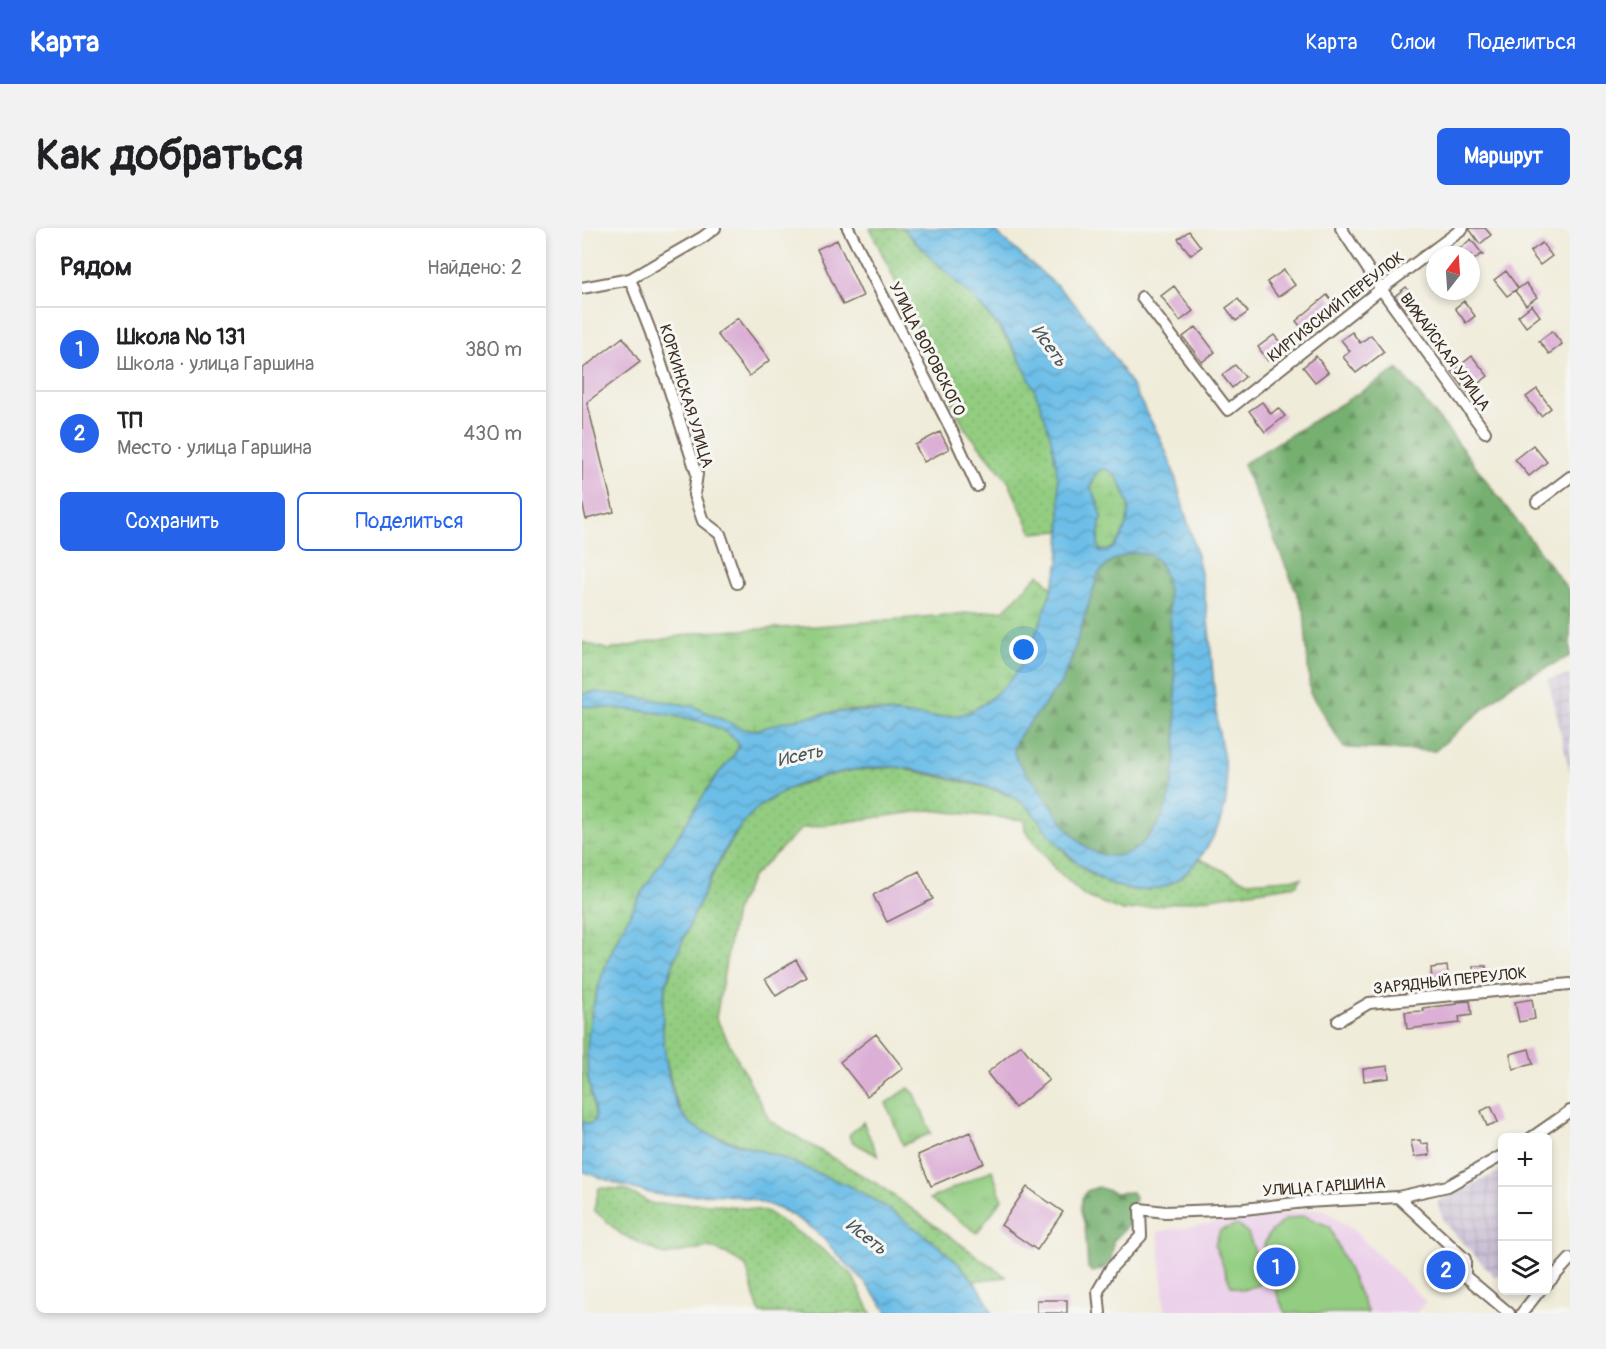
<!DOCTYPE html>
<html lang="ru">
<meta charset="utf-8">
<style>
body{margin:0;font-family:Pangolin,sans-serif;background:#f2f2f2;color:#202124}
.controls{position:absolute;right:18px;bottom:18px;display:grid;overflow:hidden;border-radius:9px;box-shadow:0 3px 9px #0003}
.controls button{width:54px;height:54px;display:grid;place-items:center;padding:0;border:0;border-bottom:2px solid #e0e0e0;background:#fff;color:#202124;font:30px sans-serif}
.compass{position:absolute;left:844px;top:18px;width:54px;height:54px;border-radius:50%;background:#fff;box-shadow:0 3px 9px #0003;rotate:17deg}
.you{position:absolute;left:442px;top:422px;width:21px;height:21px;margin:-15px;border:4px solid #fff;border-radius:50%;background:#1a73e8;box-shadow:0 0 0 9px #1a73e833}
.badge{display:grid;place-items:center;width:39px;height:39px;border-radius:50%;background:#2563eb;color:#fff;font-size:20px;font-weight:700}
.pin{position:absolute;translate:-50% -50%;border:3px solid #fff;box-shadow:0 2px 6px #0006}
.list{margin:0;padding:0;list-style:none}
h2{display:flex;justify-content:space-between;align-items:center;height:78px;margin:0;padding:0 24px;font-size:26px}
h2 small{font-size:20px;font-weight:400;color:#757577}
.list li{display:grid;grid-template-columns:39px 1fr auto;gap:18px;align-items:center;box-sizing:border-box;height:84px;padding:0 24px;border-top:2px solid #e0e0e0}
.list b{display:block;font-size:22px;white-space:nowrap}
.list p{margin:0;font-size:20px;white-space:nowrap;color:#757577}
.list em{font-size:20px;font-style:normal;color:#757577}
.actions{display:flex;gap:12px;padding:18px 24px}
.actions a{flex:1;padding:14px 0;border:2px solid #2563eb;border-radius:9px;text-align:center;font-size:21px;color:#2563eb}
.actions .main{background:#2563eb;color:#fff}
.icon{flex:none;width:33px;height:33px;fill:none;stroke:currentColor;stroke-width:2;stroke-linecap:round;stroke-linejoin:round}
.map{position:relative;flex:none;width:988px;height:1085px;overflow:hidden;border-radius:9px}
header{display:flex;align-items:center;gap:36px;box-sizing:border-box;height:84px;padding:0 30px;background:#2563eb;color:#fff}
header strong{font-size:28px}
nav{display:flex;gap:33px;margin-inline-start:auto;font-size:21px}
.intro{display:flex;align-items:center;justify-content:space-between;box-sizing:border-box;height:144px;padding:0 36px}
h1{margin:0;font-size:42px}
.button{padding:15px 27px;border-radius:9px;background:#2563eb;color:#fff;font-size:21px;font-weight:700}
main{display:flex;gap:36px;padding:0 36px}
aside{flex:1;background:#fff;border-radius:9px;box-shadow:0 3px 9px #0003}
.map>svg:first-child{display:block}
.built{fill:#ecd1ea}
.industrial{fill:url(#industrial-grid)}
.grass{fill:url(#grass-dots);stroke:#677c50;stroke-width:1.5}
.forest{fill:url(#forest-firs);stroke:#586d46;stroke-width:1.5}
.wetland{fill:url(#wetland-marsh);stroke:#677c50;stroke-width:1.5}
.park{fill:url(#park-tufts);stroke:#677c50;stroke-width:1.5}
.garden{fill:#93cd81;stroke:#677c50;stroke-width:1.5}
.water{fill:url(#water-waves);stroke:#547483;stroke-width:1.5;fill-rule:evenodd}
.building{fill:#dcafd6}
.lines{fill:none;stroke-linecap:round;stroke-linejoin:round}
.minor-casing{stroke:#7a6e60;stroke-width:14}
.minor{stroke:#fff;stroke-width:10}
.labels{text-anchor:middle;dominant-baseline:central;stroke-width:6;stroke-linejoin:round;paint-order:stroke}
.street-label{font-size:16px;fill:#3b2a1e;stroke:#f6f6f2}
.water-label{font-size:18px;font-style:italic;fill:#4a565b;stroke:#f6f6f2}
</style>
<header>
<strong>Карта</strong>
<nav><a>Карта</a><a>Слои</a><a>Поделиться</a></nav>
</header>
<div class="intro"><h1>Как добраться</h1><a class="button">Маршрут</a></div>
<main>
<aside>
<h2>Рядом<small>Найдено: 2</small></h2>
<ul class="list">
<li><span class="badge">1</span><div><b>Школа № 131</b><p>Школа · улица Гаршина</p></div><em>380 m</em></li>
<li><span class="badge">2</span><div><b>ТП</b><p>Место · улица Гаршина</p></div><em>430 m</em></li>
</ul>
<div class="actions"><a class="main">Сохранить</a><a>Поделиться</a></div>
</aside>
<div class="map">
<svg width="988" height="1085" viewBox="0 0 988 1085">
<defs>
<pattern id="industrial-grid" width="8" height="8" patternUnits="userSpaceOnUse" patternTransform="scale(1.5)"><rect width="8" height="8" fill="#cbbfd5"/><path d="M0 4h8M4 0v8" fill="none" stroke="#afa4b6"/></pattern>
<pattern id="grass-dots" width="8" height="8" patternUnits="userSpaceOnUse" patternTransform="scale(1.5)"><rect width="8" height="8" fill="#93cd81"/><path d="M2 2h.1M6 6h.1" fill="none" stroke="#80b06f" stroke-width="1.8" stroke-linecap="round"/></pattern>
<pattern id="forest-firs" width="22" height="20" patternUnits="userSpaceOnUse" patternTransform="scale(1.5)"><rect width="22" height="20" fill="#76b06f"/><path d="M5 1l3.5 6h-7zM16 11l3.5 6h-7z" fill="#628f5b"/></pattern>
<pattern id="wetland-marsh" width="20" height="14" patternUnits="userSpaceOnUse" patternTransform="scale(1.5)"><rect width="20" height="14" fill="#93cd81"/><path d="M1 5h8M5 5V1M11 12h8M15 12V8" fill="none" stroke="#80b06f"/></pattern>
<pattern id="park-tufts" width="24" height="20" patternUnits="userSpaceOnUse" patternTransform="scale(1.5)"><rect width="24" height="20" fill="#93cd81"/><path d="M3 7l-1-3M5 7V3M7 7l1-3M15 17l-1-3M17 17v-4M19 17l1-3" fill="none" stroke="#80b06f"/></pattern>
<pattern id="water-waves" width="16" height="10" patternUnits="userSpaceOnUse" patternTransform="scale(1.5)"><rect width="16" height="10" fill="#6cbee8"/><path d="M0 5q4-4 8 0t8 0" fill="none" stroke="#5a9bbb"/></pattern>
</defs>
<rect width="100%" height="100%" fill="#f6f6f2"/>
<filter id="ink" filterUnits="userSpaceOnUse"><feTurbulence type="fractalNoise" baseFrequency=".0167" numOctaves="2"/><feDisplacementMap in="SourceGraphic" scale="12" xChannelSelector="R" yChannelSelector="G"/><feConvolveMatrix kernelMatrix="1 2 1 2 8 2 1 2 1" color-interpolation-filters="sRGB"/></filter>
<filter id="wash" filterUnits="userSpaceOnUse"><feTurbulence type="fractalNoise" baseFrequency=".008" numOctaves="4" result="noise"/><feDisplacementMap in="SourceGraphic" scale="24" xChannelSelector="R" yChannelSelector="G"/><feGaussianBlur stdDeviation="1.35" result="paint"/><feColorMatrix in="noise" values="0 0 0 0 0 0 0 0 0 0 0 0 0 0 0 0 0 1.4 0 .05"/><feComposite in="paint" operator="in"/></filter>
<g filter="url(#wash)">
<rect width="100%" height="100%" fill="#f0ecda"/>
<path class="built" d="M 741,981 L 770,1001 L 844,1074 L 834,1085 L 583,1085 L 576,1004 L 682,987 Z"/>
<path class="industrial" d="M 988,447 L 988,545 L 966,451 Z
M 920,942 L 920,1045 L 913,1049 L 863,996 L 855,974 Z"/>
<path class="grass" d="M 288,0 L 321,0 C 344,27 371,49 395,74 C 439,121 463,172 475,235 C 479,257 478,281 479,303 L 450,305 L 426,253 L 382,199 Z
M 315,539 L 407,560 L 429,568 L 445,578 L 486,628 L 510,647 L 530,657 L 552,662 L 596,651 L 618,631 L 665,654 L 719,650 L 715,657 L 541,683 L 503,668 L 473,641 L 443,603 L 442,592 L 347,582 L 220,600 L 170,649 L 153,683 L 134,790 L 188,893 L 298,958 L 424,1049 L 392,1053 L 361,1022 L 299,976 L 267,958 L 239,947 L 199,929 L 121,904 L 108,895 L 99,884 L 92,866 L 83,827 L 79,791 L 84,758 L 97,720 L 118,674 L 134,640 L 156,602 L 175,580 L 204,562 L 239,549 L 272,542 Z
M 17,960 L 41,961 L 71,976 L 131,976 L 184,983 L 236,1018 L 269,1045 L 289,1085 L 179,1085 L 176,1081 L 164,1038 L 145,1026 L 127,1019 L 83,1027 L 39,1006 L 12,982 Z"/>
<path class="forest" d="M 816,141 L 870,207 L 988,364 L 988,428 L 929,457 L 853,523 L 762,520 L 728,465 L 722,382 L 661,236 Z
M 548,325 C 555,325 565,325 570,328 C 589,340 587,382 589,401 C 592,430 594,459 594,488 C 594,533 595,587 557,618 C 545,628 529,631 514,625 C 493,617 468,576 454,557 C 448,548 437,539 433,528 C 430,519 433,514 438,507 L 479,455 L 488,435 L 516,346 L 529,333 Z
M 516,959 L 533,965 L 550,964 L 553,969 C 549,993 550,996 531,1013 C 531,1032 530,1040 510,1044 L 506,1040 L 503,998 L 499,984 L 500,970 L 505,963 Z"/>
<path class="wetland" d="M 523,241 C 526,243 529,243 532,246 C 538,251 546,273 547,281 C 547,295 535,330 516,321 L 515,317 L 519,289 L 509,260 L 513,246 L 518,242 Z
M 457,346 L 470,360 C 462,384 455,411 443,433 C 427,463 393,488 359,490 C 352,490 344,488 337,488 C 319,486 300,482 282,482 C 245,482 210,492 175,502 L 161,501 L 110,478 L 41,467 L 13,464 L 0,466 L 0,414 L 27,422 L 119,404 L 236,398 L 422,382 Z
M 0,478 C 34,480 140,485 157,517 C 154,529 141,539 133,550 C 121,568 110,586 99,604 C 56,671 8,741 5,824 C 5,834 5,845 7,855 C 9,867 13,879 13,891 L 9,896 L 0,894 Z"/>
<path class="park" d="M 327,860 L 333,866 L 349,905 L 321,917 L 304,875 Z
M 281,894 L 296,928 L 269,913 L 267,907 Z
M 410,942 L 420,971 L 395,1005 L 348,971 Z"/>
<path class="garden" d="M 722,988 L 747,998 L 786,1085 L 703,1085 L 682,1035 L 682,1017 L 687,1006 L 702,992 Z
M 655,997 L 666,1005 L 680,1044 L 677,1057 L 661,1062 L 649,1058 L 633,1017 L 638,1002 Z"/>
<path class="water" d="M 321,0 L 411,0 C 432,24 460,42 482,65 C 510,92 530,125 550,158 C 564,183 579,209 589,236 C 594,251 598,267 602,282 C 610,307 617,331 621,357 C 629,401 630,446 635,491 C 638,519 649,549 643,577 C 636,609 608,655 573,661 C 529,669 493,636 467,606 C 459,596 452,584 442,576 C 420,559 387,555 361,548 C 346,545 329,540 313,539 C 269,538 212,551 177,579 C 147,603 124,659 109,694 C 100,714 90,735 84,757 C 79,779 80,801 83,824 C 86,847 90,879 108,895 C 125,911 175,920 198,929 C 213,935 227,942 242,948 C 251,952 260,954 269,959 C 286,967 302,978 318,989 C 354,1015 394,1043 410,1085 L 306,1085 C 292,1064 276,1046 258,1029 C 249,1019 240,1008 229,1000 C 205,981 174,970 144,967 C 122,964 101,969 79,967 C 52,963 26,952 0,943 L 0,894 L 9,896 L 13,891 C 13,879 9,867 7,855 C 5,845 5,834 5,823 C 8,740 57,668 101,600 C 112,583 122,566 133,550 C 140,540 154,528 157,517 C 140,485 34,480 0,478 L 0,466 L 13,464 L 41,467 L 110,478 L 161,501 L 175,502 C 209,491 245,483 281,483 C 317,482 354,497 389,483 C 397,480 404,474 411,468 C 441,444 448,424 460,389 C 466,371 474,352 477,333 C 479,316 479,299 478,283 C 477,234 466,187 444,144 C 438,132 432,119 424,108 C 395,68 353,38 321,0 ZM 523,241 C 526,243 529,243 532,246 C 538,251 546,273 547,281 C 547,295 535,329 517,322 C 514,310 519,299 519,287 C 518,277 513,269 509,260 C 510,251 513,242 523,241 ZM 548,325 C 555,325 565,325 570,328 C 589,340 587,382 589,401 C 592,430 594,459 594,488 C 594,533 595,587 557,618 C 545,628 529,631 514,625 C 493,617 468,576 455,557 C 448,548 437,539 433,528 C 430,519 433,514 438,507 L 479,455 L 488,435 L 516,346 L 529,333 Z"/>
<g id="blocks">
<path class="building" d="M 888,0 L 903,0 L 909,7 L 898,16 L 888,2 Z
M 607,3 L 619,19 L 609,27 L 596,11 Z
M 889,11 L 901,27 L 898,27 L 889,34 L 889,27 L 881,27 L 876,22 Z
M 255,12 L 281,68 L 261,77 L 235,21 Z
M 960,15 L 970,28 L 958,37 L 948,24 Z
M 702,42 L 713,57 L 696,69 L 685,54 Z
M 924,43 L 936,60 L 925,68 L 912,52 Z
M 944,55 L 955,69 L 944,77 L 933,63 Z
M 592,58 L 611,83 L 598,93 L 579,68 Z
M 824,59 L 836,75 L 825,84 L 813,68 Z
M 745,67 L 755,80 L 724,105 L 714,93 Z
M 656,71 L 666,84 L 654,93 L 644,80 Z
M 882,73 L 893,88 L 884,95 L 873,80 Z
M 950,77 L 958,88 L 944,99 L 936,88 Z
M 156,90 L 188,132 L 167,148 L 135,106 Z
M 614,99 L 633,124 L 620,134 L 601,109 Z
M 970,103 L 980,116 L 967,126 L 957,113 Z
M 770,104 L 778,115 L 789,107 L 802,124 L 774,145 L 761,129 L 768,123 L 759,112 Z
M 692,107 L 703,120 L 686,133 L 676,119 Z
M 41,109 L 58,134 L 5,174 L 32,284 L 4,291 L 0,274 L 0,141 Z
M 734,128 L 746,144 L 733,154 L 721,139 Z
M 890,128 L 906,148 L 885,164 L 870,144 Z
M 653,137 L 663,149 L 650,160 L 640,147 Z
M 955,161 L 969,180 L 959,188 L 944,169 Z
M 680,174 L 689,186 L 696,180 L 703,188 L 683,204 L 667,183 Z
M 358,204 L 367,221 L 342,234 L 333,217 Z
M 951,217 L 965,234 L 947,248 L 933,231 Z
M 337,643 L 351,671 L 305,694 L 291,667 Z
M 214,732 L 224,749 L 194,768 L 183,751 Z
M 865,738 L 867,753 L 850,755 L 849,740 Z
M 891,738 L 904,738 L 905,752 L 892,752 Z
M 950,771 L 953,791 L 937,794 L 933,774 Z
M 888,773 L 890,787 L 877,789 L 878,795 L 825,801 L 823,784 L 842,783 L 841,780 L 875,776 L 875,774 Z
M 294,806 L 321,840 L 285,868 L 258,834 Z
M 439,817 L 467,852 L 433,880 L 405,845 Z
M 947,821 L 951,836 L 931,841 L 928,826 Z
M 806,838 L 807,850 L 782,853 L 781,841 Z
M 909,878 L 916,894 L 905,898 L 899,883 Z
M 388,904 L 402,935 L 349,958 L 336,927 Z
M 838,912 L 839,916 L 846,915 L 848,927 L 832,929 L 829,913 Z
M 445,959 L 481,984 L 455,1022 L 419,997 Z
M 864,1032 L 873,1040 L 864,1052 L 854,1045 Z
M 455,1072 L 485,1072 L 485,1085 L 455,1085 Z"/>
</g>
</g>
<g filter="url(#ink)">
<use href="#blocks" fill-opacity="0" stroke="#7a6e60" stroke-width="1.5"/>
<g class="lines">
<defs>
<path id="minor" d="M 266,0 L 370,203 L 395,258
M 759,0 L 799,61 L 903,204
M 48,51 L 69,105 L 115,246 L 112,267 L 121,293 L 138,306 L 155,355
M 0,60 L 48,51 L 121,9 L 133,0
M 560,69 L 646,182 L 799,61 L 881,0
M 955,274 L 988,249
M 756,793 L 787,775 L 988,756
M 949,910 L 988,883
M 816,969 L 883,1031 L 883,1048 L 927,1085
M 966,1055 L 988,1031
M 518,1085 L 516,1063 L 529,1040 L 559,1008 L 558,981 L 583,984 L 662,981 L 723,974 L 816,969 L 866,958 L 921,927
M 940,1085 L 958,1062"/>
</defs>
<use href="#minor" class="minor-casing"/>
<use href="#minor" class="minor"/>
</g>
</g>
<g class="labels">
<g class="street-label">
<text transform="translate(754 79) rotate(-38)">КИРГИЗСКИЙ ПЕРЕУЛОК</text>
<text transform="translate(345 121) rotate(63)">УЛИЦА ВОРОВСКОГО</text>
<text transform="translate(863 124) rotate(54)">ВИЖАЙСКАЯ УЛИЦА</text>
<text transform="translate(104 168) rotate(73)">КОРКИНСКАЯ УЛИЦА</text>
<text transform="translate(868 753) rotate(-6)">ЗАРЯДНЫЙ ПЕРЕУЛОК</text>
<text transform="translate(742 959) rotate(-4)">УЛИЦА ГАРШИНА</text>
</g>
<g class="water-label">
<text transform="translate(467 118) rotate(54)">Исеть</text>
<text transform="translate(218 528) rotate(-13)">Исеть</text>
<text transform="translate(284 1009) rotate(38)">Исеть</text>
</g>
</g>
</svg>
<div class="controls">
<button>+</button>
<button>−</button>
<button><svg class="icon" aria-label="layers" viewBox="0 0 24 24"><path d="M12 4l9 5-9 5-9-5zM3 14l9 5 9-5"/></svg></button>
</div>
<svg class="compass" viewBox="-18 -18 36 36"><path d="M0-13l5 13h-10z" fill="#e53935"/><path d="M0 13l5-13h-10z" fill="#757577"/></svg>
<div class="you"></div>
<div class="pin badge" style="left:694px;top:1039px">1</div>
<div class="pin badge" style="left:864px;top:1042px">2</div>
</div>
</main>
